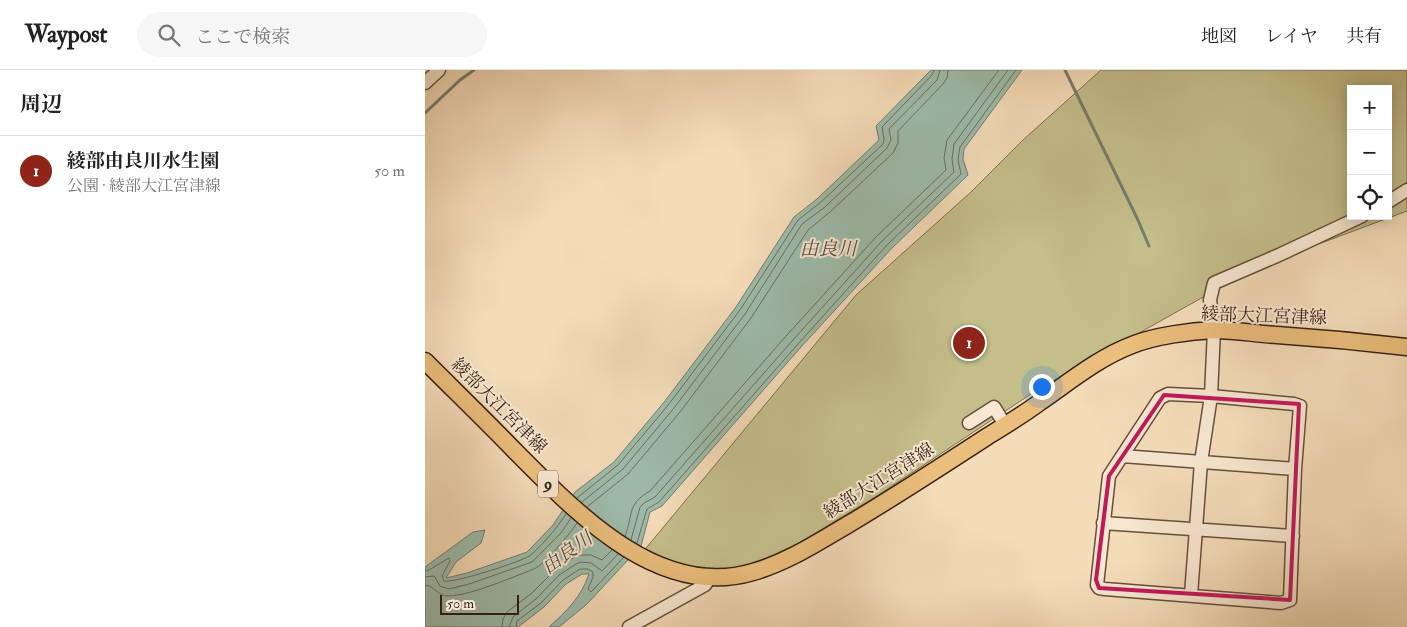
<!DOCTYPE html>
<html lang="ja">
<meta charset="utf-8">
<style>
body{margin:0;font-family:"IM FELL Double Pica","Noto Serif JP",serif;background:#f6f6f6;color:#222}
.controls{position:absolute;right:15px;top:15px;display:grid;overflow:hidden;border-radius:0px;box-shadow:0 2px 12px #0003}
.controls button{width:45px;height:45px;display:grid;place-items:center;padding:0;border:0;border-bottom:1px solid #e0e0e0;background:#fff;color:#222;font:25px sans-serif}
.scale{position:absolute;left:15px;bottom:12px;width:79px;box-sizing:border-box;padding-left:5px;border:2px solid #361f13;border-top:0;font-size:14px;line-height:18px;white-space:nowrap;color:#361f13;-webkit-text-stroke:4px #f8e8d2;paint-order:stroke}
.you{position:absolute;left:616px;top:316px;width:18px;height:18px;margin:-12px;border:4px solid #fff;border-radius:50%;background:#1a73e8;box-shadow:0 0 0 8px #1a73e833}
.badge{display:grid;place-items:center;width:32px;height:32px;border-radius:50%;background:#8f2418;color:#fff;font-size:16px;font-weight:700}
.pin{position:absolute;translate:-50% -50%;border:2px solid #fff;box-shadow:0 1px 5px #0006}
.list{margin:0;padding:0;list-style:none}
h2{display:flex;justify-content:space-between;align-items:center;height:65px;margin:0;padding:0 20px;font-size:21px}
h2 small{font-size:16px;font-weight:400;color:#767676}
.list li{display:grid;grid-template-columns:32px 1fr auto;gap:15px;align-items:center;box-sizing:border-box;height:70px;padding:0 20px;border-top:1px solid #e0e0e0}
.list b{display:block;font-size:19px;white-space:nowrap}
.list p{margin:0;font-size:16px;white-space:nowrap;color:#767676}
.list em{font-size:16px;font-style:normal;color:#767676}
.icon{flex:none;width:28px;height:28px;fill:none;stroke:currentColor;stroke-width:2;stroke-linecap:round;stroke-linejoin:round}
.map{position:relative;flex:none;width:982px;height:557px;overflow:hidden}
header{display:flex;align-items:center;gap:30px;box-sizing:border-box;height:70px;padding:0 25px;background:#fff;border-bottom:1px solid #e0e0e0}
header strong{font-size:24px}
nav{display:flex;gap:28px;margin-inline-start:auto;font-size:18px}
.search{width:350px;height:45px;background:#f6f6f6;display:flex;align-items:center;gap:12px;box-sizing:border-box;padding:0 18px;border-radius:28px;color:#767676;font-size:19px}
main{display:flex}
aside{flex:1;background:#fff}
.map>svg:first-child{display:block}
.green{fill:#c4be8a;stroke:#7d6e4e;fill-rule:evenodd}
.water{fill:#9dbcab;stroke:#747d6e}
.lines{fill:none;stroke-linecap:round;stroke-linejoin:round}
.shore{stroke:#6a6e5f;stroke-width:1}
.stream{stroke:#747d6e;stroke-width:3}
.minor-casing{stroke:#664e3c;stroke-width:15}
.major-casing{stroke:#361f13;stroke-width:19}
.minor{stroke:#f8e8d2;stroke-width:12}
.major{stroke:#eabe7c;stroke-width:16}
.marked{fill:none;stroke:#c2185b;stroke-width:4;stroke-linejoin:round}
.labels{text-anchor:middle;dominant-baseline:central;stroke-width:4;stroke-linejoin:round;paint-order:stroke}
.shield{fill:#f8e8d2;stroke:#705b4c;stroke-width:1}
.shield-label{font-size:16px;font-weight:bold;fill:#361f13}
.street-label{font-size:18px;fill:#361f13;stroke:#f8e8d2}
.water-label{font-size:19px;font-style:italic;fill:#554e41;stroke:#f8e8d2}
</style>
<header>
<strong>Waypost</strong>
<div class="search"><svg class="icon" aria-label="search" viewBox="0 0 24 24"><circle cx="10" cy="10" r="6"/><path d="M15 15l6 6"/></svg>ここで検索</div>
<nav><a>地図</a><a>レイヤ</a><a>共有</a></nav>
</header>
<main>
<aside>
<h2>周辺<small></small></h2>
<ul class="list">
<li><span class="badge">1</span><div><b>綾部由良川水生園</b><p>公園 · 綾部大江宮津線</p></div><em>50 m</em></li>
</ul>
</aside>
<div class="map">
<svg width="982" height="557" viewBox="0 0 982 557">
<rect width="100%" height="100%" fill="#f5dcb9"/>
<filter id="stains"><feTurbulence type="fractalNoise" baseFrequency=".004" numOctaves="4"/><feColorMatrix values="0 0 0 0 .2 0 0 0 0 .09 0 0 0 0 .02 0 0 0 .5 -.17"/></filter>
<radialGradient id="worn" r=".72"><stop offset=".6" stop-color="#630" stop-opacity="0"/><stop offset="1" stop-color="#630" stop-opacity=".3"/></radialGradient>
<path class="green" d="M 676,0 L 982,0 L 982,141 L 832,197 L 612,320 L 452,426 L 374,473 L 335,491 L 295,501 L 252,497 L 217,483 L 431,225 L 546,122 L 598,70 ZM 926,19 L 963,19 L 963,146 L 926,146 Z"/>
<path class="water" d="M 506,0 L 597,0 L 539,79 L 538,89 L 543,105 L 466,179 L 376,277 L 237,436 L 225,442 L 216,476 L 161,535 L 134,557 L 124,557 C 142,541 156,527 164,504 L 157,504 L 141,514 L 119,537 L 93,557 L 0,557 L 0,497 L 48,462 L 60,460 L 56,473 L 31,492 L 21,508 L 42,503 L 102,482 L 128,455 L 150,422 L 189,392 L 240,331 L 311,237 L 369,147 L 392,129 L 454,70 L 451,56 Z"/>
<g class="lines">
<path class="shore" d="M 152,428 L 193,395 L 244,334 L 315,240 L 373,150 L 396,132 L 458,74 L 459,69 L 457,57 L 507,5 L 509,0
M 157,432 L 198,399 L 249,338 L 320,244 L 377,154 L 400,137 L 462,78 L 466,70 L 464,59 L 512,10 L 515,0
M 162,437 L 203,404 L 255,342 L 326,248 L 383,160 L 405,142 L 468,83 L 473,73 L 473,61 L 518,14 L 522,8 L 523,0
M 200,466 C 209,443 201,435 225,421 L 362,265 L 452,166 L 521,100 L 519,88 L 522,70 L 574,0
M 206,470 L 215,437 L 219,433 L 230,427 L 368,270 L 457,171 L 529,102 L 527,89 L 529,74 L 583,0
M 212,473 L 222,439 L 234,432 L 373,274 L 462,175 L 536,104 L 533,90 L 535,77 L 591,0
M 0,501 L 4,500 L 24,488 L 25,491 L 17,506 L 19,511 C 27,514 99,491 106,485 C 119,473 132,458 141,444
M 0,507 L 9,506 L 15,516 L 24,519 L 44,514 L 107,492 L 136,463 L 146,448
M 0,515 C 9,515 12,526 23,526 C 44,526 88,507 109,499 C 121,493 144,465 152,453
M 77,557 L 78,549 L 82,542 L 107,523 L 131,499 L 153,485 L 166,485 L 177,490 L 187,480
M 84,557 L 88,547 L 112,528 L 134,505 L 151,494 L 156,492 L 166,493 L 177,501 L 193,484
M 91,557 L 92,551 L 116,533 L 138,510 L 155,499 L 163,499 L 168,502 L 168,507 L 163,519 L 166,522 L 199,487"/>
<path class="stream" d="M 640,0 L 712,148 L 724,176
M 0,43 L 35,10 L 49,0"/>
<defs>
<path id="minor" d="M 0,13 L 14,0
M 963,132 L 982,120
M 743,324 L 786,326 L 869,334 L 875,336 L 870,399 L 865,530 L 856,533 L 680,519 L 674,518 L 672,515 L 684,406 L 735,328 Z
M 544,353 L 569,337 L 580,355
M 697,386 L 870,399
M 678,453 L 868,466
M 766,525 L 776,392 L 786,326 L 789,260 L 785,230 L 789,213 L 854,185 L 937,146
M 204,557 L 280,515 L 286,506"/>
<path id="major" d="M 0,291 C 31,322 62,352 92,383 C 152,443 234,530 328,502 C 363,492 393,472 424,454 C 471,426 517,396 563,366 C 581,355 599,344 615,332 C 644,312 673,288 707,275 C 729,266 765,261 790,260 C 811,260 832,264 852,265 C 896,268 939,272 982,277"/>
</defs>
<use href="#minor" class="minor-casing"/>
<use href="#major" class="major-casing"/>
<use href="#minor" class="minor"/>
<use href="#major" class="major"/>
</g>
<path class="marked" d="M 739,325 L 874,334 L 865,530 L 674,518 L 671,510 L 684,406 Z"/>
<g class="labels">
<rect class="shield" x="113" y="400.5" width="20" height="27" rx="4"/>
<g class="shield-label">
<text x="123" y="414">9</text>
</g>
<g class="street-label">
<text transform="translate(839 246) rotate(2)">綾部大江宮津線</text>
<text transform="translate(74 336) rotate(45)">綾部大江宮津線</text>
<text transform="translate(454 411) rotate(-32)">綾部大江宮津線</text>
</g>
<g class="water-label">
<text x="403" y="179">由良川</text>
<text transform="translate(142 483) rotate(-36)">由良川</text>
</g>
</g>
<rect width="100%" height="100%" filter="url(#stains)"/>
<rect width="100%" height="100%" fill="url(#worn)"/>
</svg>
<div class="controls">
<button>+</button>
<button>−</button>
<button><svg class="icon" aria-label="locate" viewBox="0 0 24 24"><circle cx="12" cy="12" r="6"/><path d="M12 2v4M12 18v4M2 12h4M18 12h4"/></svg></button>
</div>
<div class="scale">50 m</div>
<div class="you"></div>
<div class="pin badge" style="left:544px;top:273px">1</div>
</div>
</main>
